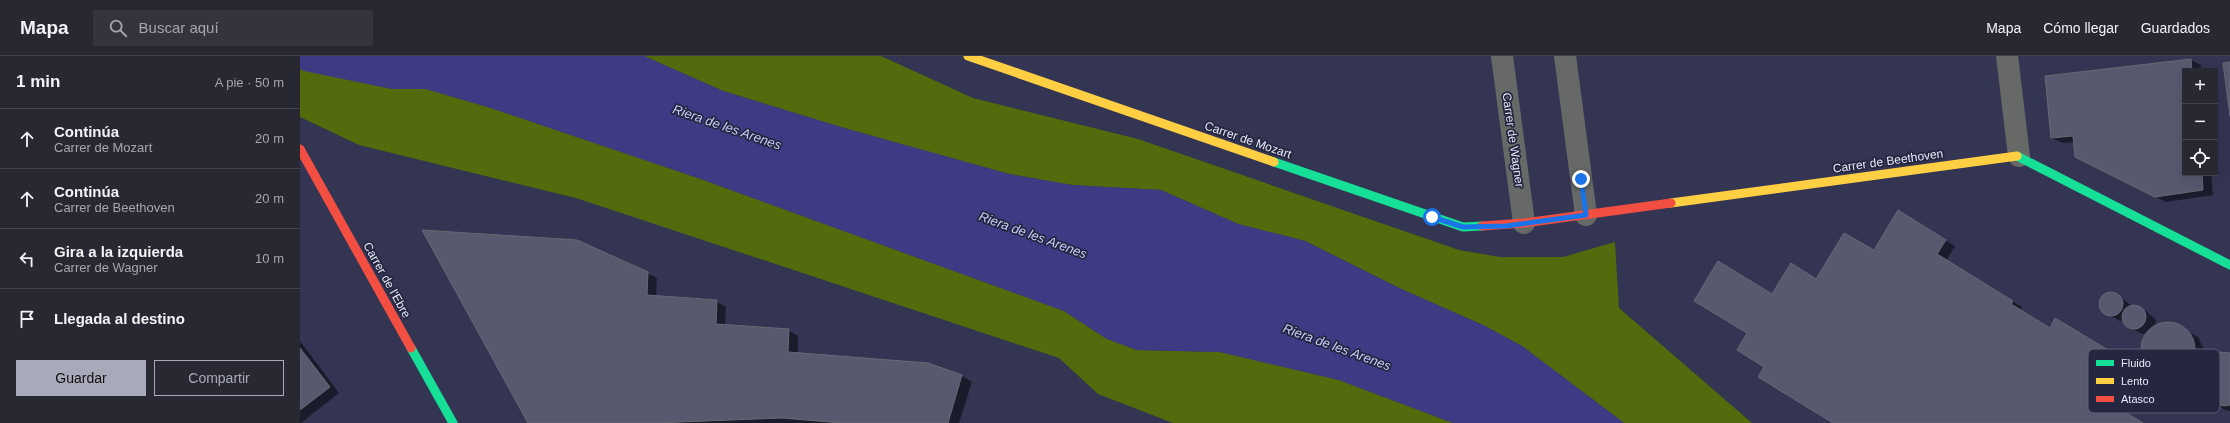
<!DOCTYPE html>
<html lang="es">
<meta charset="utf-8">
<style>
body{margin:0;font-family:Arial,sans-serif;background:#34343e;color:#f1f3f6}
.controls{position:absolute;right:12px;top:12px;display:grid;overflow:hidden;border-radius:0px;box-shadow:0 4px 16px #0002}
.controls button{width:36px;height:36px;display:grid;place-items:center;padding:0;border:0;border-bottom:1px solid #44444d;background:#282832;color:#f1f3f6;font:20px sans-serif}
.stop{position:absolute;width:12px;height:12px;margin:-9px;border:3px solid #1a73e8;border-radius:50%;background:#fff}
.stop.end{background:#1a73e8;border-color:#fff;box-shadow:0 1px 4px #0008}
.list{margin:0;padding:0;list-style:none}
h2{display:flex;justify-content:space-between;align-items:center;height:52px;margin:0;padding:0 16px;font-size:17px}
h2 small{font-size:13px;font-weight:400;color:#a5a6ac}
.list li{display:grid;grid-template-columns:26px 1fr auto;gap:12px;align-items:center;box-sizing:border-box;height:60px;padding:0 16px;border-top:1px solid #44444d}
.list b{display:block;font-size:15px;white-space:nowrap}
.list p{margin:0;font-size:13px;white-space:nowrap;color:#a5a6ac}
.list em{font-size:13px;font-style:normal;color:#a5a6ac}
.actions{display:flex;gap:8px;padding:12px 16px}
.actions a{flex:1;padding:9px 0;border:1px solid #a8aab9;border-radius:0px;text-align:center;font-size:14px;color:#a8aab9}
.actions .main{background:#a8aab9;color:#111}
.icon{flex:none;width:22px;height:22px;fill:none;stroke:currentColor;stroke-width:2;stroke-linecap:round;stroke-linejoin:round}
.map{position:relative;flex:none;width:1930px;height:367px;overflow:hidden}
header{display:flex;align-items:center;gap:24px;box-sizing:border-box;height:56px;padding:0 20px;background:#282832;border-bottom:1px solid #44444d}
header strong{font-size:19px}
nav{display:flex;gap:22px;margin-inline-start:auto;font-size:14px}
.search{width:280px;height:36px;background:#34343e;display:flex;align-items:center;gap:10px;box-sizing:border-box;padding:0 14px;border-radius:0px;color:#a5a6ac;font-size:15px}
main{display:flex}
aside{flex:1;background:#282832}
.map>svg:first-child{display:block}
.built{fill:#333552;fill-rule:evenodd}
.forest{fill:#526b0c}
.water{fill:#3e3b85}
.shadow{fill:#0007}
.building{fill:#58596f;stroke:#686974}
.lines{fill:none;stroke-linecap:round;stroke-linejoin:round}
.street{stroke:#676967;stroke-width:22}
.fast{stroke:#16e098;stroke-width:9}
.slow{stroke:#ffcf43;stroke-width:9}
.jam{stroke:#f24e42;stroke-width:9}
.route{stroke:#1a73e8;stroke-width:5}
.labels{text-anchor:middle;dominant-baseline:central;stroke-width:3.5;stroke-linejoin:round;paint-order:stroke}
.street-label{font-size:12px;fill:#e6e9f9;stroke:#25263f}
.water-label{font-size:13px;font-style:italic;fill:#c9cefc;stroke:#25263f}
.key{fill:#25263f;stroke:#5f6077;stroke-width:1}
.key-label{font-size:11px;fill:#e6e9f9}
</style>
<header>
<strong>Mapa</strong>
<div class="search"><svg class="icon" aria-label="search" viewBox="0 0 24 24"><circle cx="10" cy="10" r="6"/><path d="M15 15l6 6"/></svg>Buscar aquí</div>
<nav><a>Mapa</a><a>Cómo llegar</a><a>Guardados</a></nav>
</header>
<main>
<aside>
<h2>1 min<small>A pie · 50 m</small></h2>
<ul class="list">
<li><svg class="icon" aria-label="ahead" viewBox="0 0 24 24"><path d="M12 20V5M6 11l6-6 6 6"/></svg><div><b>Continúa</b><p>Carrer de Mozart</p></div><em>20 m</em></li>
<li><svg class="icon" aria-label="ahead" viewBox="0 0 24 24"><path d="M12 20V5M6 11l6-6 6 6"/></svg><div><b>Continúa</b><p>Carrer de Beethoven</p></div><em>20 m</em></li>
<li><svg class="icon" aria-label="left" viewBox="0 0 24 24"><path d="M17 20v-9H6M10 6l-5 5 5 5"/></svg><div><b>Gira a la izquierda</b><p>Carrer de Wagner</p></div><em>10 m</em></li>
<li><svg class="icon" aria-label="arrive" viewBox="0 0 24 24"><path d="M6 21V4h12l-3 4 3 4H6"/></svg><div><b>Llegada al destino</b></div></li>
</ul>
<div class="actions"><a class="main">Guardar</a><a>Compartir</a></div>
</aside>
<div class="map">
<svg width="1930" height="367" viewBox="0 0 1930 367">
<rect width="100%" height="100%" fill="#353643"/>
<path class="built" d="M 581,0 L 1930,0 L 1930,367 L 1452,367 L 1319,252 L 1314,187 L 1263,201 L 1200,201 L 1159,194 L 838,83 L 673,42 ZM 1885,15 L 1915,15 L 1915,117 L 1885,117 Z
M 0,61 L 59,89 L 276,142 L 759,302 L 798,338 L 873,367 L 0,367 Z"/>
<path class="forest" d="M 344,0 L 581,0 L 673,42 L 838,83 L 1159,194 L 1200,201 L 1263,201 L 1315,186 L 1319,252 L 1452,367 L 1324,367 L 1222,290 L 1185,270 L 1099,232 L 1005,185 L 938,168 L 861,134 L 772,129 L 709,118 L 544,72 L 423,35 Z
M 0,13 L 92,33 L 126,33 L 191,52 L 398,122 L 764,255 L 807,283 L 837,294 L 920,296 L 1039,324 L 1153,367 L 873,367 L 798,338 L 759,302 L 276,142 L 59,89 L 0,61 Z"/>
<path class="water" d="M 0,0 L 344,0 L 423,35 L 544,72 L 709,118 L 772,129 L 861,134 L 938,168 L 1005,185 L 1099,232 L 1185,270 L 1222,290 L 1324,367 L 1153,367 L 1039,324 L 920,296 L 837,294 L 807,283 L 764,255 L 398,122 L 191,52 L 126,33 L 92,33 L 4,15 L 0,13 Z"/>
<path class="shadow" d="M 1891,4 L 1901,9 L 1901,15 L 1885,15 L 1885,117 L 1911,117 L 1913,139 L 1866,146 L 1786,106 L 1775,86 L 1762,87 L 1752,82 Z
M 1608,161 L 1655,190 L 1646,205 L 1722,251 L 1720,255 L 1750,273 L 1756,264 L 1842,315 L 1819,354 L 1842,367 L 1535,367 L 1465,310 L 1473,239 L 1517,224 L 1574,195 Z
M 347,217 L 357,222 L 356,241 L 416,245 L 426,251 L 425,270 L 488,274 L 498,280 L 498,298 L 628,308 L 662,320 L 672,326 L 659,367 L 229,367 Z
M 1807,237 L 1814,237 L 1834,251 L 1837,250 L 1847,256 L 1856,264 L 1855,269 L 1872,266 L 1898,281 L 1905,296 L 1905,305 L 1910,299 L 1927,297 L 1930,298 L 1930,355 L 1925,354 L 1900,338 L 1897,318 L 1880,325 L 1871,324 L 1852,314 L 1842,300 L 1843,282 L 1848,277 L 1842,278 L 1826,269 L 1825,264 L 1820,265 L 1803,255 L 1800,245 Z
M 0,285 L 39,337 L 1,367 L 0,367 Z"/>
<path class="building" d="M 1891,3 L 1892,15 L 1885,15 L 1885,117 L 1902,117 L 1903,134 L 1855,141 L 1775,101 L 1773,80 L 1751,82 L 1745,20 Z
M 1930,6 L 1930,60 L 1923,7 Z
M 1598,154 L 1646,184 L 1637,198 L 1713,245 L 1711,248 L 1750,272 L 1755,262 L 1833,309 L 1810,347 L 1843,367 L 1533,367 L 1458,321 L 1464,311 L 1437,294 L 1447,277 L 1394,245 L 1418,205 L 1472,238 L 1491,207 L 1516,223 L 1544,177 L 1574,194 Z
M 122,174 L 277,184 L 348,216 L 347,239 L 417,244 L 416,268 L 489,273 L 488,296 L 628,307 L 662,319 L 648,367 L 541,367 L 482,362 L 355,367 L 228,367 Z
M1799 248a12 12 0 1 1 24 0a12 12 0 1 1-24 0Z
M1822 261a12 12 0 1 1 24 0a12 12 0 1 1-24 0Z
M1841 293a27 27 0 1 1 54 0a27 27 0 1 1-54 0Z
M 0,292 L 30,331 L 0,354 Z
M 1918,296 L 1930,297 L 1930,349 L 1924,350 L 1906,345 L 1899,338 L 1895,330 L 1897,312 L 1909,298 Z"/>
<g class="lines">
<path class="street" d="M 1202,0 L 1224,167
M 1265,0 L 1286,159
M 1707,0 L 1719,100"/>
<path class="fast" d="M 1717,100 L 1930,209
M 974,106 L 1163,171 L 1182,170
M 111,292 L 153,367"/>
<path class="slow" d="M 668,0 L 974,106
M 1371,147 L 1717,100"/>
<path class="jam" d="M 0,93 L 111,292
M 1182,170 L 1224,167 L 1371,147"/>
</g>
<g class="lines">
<path class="route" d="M 1132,161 L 1163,171 L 1206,170 L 1286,159 L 1281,123"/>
</g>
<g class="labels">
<g class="street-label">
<text transform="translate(948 84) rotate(19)">Carrer de Mozart</text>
<text transform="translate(1213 84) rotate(82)">Carrer de Wagner</text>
<text transform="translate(1588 105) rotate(-8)">Carrer de Beethoven</text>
<text transform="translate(87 224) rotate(61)">Carrer de l'Ebre</text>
</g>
<g class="water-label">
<text transform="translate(427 71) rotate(19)">Riera de les Arenes</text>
<text transform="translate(733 179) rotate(20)">Riera de les Arenes</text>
<text transform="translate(1037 291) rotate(20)">Riera de les Arenes</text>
</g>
</g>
<rect x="1788" y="293" width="132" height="64" rx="6" class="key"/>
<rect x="1796" y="304" width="18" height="6" fill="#16e098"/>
<rect x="1796" y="322" width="18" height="6" fill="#ffcf43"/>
<rect x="1796" y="340" width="18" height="6" fill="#f24e42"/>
<g class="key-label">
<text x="1821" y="311">Fluido</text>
<text x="1821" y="329">Lento</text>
<text x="1821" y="347">Atasco</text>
</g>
</svg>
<div class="controls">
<button>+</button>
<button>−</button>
<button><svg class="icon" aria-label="locate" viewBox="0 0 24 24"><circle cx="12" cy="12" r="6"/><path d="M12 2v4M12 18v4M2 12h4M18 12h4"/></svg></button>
</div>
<div class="stop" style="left:1132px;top:161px"></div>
<div class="stop end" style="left:1281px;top:123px"></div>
</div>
</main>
